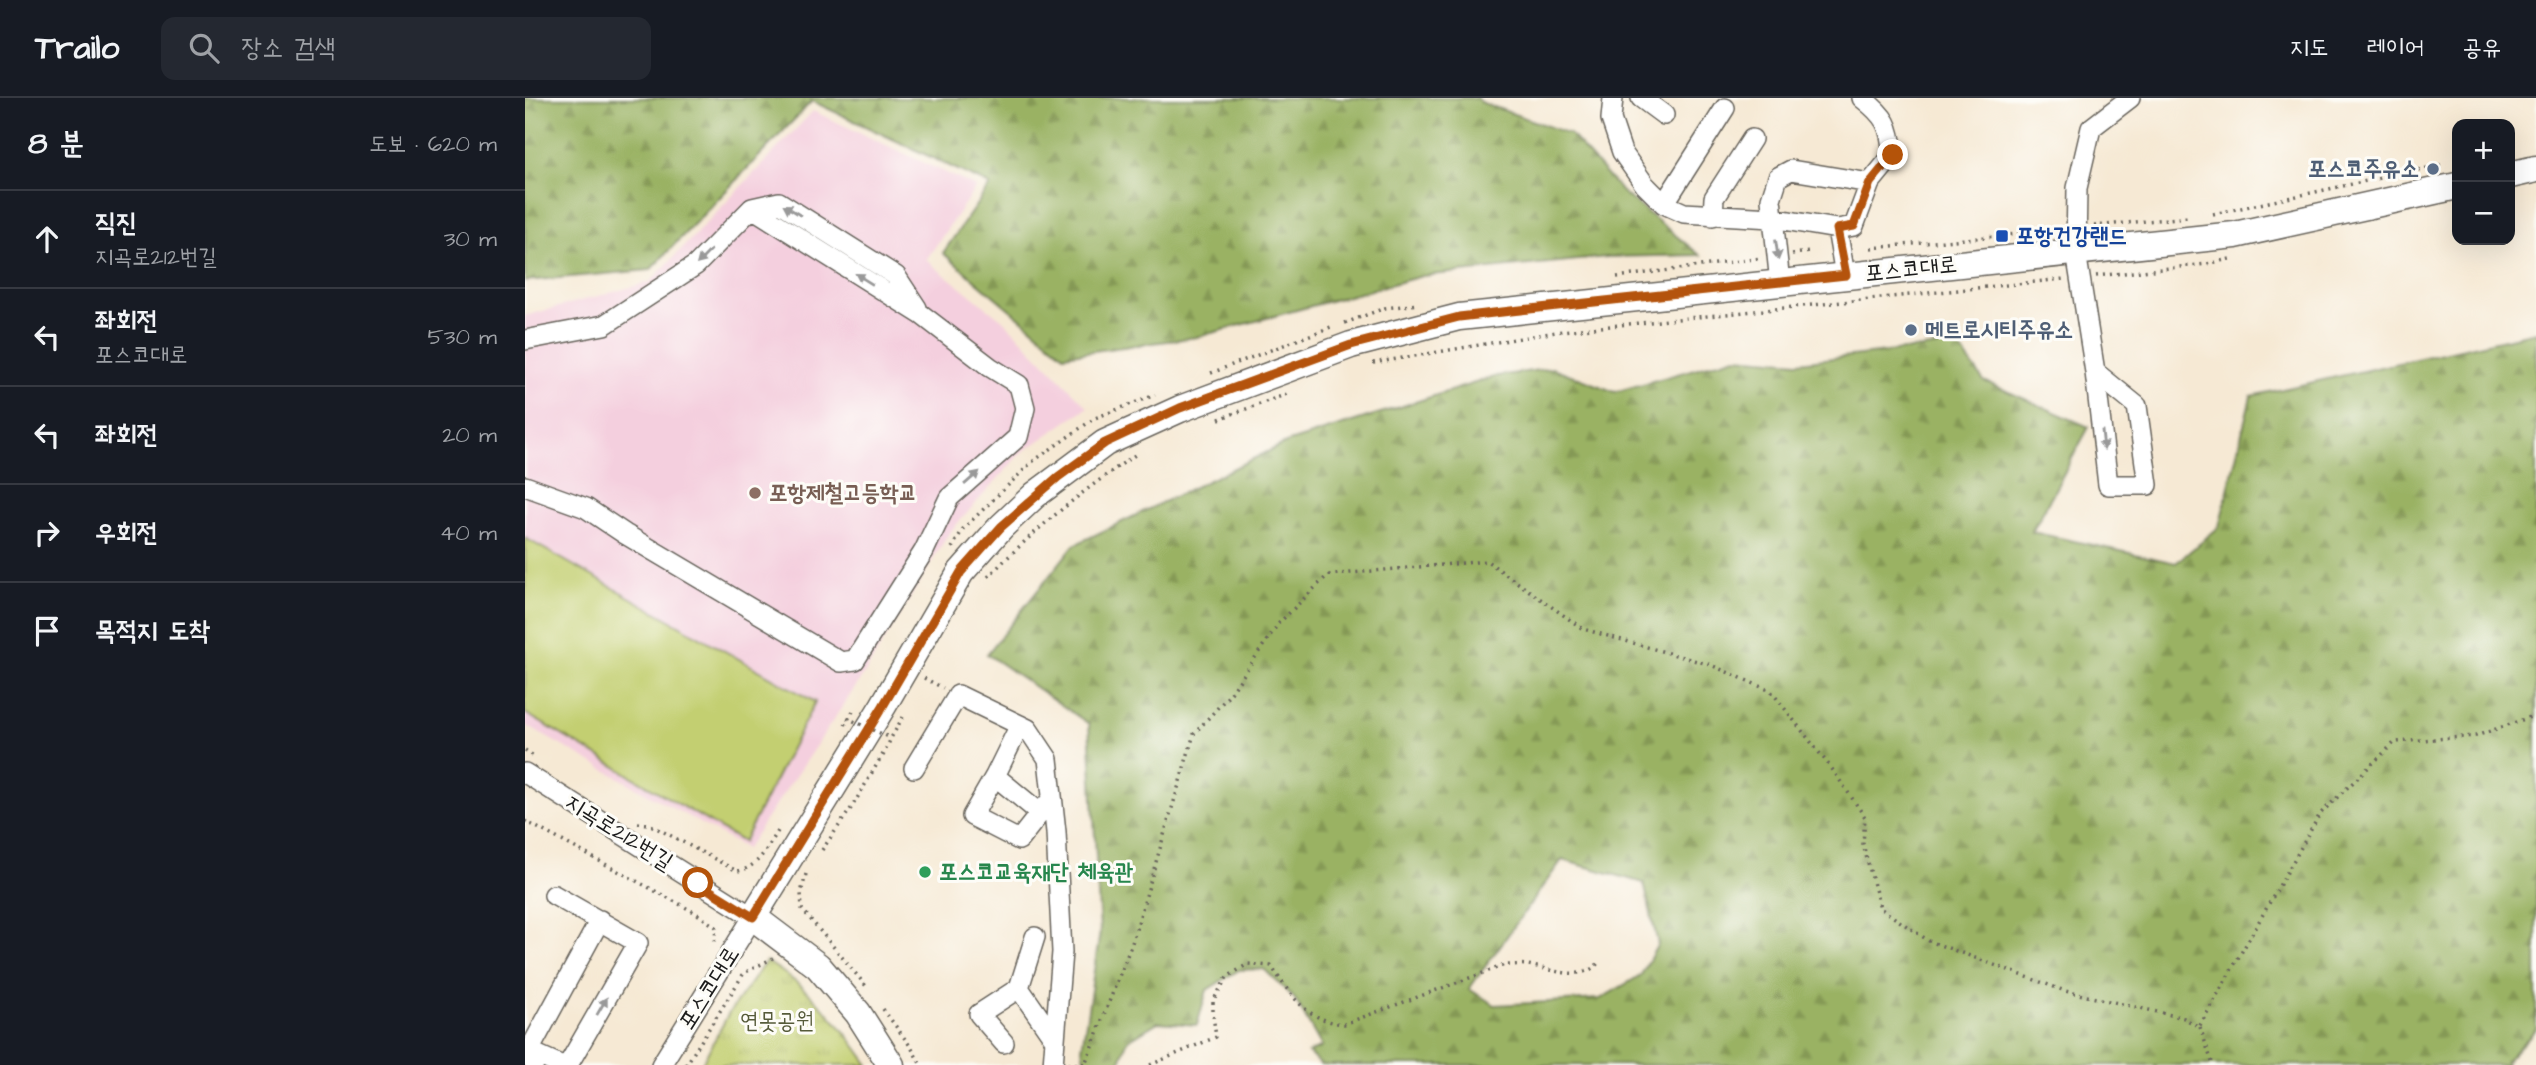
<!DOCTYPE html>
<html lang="ko">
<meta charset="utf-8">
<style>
body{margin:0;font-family:"Architects Daughter","Poor Story",sans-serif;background:#242831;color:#f1f3f6}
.controls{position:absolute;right:21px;top:21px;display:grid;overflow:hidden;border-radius:14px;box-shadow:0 7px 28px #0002}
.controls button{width:63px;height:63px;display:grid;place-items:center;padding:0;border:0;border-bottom:2px solid #363941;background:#171b24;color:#f1f3f6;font:35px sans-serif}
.stop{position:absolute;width:21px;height:21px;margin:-16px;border:5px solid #b45309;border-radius:50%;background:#fff}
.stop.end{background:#b45309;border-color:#fff;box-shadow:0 2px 7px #0008}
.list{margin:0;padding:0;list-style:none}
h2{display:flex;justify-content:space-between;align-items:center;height:91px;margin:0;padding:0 28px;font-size:30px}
h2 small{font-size:23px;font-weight:400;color:#9ea1a6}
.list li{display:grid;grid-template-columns:46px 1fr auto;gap:21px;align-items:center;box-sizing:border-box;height:98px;padding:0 28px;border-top:2px solid #363941}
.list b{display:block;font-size:26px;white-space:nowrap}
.list p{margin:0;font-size:23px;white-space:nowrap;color:#9ea1a6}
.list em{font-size:23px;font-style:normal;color:#9ea1a6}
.icon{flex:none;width:38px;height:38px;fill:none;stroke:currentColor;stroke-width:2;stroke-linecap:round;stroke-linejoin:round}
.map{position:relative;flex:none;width:2011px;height:967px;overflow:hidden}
header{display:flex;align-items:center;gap:42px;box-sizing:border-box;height:98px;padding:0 35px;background:#171b24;border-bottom:2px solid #363941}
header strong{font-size:33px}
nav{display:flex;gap:38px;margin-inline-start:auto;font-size:24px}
.search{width:490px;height:63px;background:#242831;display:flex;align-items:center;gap:18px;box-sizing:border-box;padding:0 24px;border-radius:14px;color:#9ea1a6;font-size:26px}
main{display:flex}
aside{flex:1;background:#171b24}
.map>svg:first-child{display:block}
.built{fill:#f4cfde}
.forest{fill:url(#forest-firs);stroke:#5b6740;stroke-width:2;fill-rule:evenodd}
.park{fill:url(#park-tufts);stroke:#707646;stroke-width:2}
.pitch{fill:#c3cf71;stroke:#707646;stroke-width:2}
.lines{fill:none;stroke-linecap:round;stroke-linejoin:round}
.minor-casing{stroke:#68645c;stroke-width:22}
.major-casing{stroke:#68645c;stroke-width:29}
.path{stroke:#68645c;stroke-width:3.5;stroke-dasharray:2 5;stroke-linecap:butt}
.minor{stroke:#fff;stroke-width:19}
.major{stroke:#fff;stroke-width:26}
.path-bridge{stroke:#68645c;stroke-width:3.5;stroke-dasharray:2 5;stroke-linecap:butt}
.oneway{fill:#999}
.route{stroke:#b45309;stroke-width:9}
.service-dot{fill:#5c6f8a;stroke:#fdfcf7;stroke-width:2.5}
.transit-dot{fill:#1a4fb4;stroke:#fdfcf7;stroke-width:2.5}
.education-dot{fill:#8d6e63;stroke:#fdfcf7;stroke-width:2.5}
.leisure-dot{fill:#2e9e5b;stroke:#fdfcf7;stroke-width:2.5}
.labels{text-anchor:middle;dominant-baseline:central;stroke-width:6;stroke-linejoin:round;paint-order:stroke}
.service-label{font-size:23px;font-weight:bold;fill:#4e5e75;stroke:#fdfcf7;text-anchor:end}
.transit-label{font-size:23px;font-weight:bold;fill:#164399;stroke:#fdfcf7;text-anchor:start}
.street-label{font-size:23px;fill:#1c1c1c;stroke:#fdfcf7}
.education-label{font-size:23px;font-weight:bold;fill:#785e54;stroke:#fdfcf7;text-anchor:start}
.leisure-label{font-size:23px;font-weight:bold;fill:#27864d;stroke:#fdfcf7;text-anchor:start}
.park-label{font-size:23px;fill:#565b3a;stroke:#fdfcf7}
</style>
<header>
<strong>Trailo</strong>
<div class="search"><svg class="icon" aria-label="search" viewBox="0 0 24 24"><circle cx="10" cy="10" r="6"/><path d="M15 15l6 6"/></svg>장소 검색</div>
<nav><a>지도</a><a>레이어</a><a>공유</a></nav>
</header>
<main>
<aside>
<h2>8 분<small>도보 · 620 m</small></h2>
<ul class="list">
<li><svg class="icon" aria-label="ahead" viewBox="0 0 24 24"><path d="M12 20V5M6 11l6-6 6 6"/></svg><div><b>직진</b><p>지곡로212번길</p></div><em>30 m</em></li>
<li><svg class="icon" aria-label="left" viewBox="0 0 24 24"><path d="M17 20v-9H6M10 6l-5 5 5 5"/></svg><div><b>좌회전</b><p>포스코대로</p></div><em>530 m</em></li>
<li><svg class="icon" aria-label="left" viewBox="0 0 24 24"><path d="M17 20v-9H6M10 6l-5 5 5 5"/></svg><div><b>좌회전</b></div><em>20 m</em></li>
<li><svg class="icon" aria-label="right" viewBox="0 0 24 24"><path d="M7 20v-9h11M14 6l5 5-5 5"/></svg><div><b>우회전</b></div><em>40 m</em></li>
<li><svg class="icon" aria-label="arrive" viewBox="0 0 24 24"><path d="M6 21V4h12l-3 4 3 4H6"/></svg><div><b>목적지 도착</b></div></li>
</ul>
</aside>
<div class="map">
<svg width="2011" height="967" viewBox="0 0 2011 967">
<defs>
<pattern id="forest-firs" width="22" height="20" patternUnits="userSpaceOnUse" patternTransform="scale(1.75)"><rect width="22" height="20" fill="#9ab263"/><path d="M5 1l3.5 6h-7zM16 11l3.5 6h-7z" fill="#849855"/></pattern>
<pattern id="park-tufts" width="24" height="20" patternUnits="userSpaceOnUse" patternTransform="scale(1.75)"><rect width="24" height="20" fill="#c3cf71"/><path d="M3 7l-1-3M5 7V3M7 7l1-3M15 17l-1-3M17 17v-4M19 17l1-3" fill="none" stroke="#a7b161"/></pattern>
</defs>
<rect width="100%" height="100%" fill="#fdfcf7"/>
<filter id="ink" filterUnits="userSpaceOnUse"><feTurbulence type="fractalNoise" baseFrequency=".0143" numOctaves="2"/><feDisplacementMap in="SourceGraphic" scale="14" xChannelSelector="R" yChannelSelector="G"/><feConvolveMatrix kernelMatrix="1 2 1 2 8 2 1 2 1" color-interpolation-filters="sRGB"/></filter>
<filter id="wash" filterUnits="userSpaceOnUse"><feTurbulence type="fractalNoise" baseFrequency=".00686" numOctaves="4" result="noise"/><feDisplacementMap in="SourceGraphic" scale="28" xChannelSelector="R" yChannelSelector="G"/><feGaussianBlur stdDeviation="1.57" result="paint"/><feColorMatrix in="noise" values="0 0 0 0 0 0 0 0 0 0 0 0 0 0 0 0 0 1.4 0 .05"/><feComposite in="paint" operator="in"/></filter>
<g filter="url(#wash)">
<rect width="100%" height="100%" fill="#f6e9d4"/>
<path class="built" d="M 288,13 L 451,89 L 401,162 L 479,223 L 563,309 L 496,355 L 424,435 L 338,578 L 221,751 L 0,627 L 0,218 L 125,184 Z"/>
<path class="forest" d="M 0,0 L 952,0 L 955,4 L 1045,36 L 1097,94 L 1175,157 L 1082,159 L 897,178 L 672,239 L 539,257 L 418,155 L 465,87 L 287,3 L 125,172 L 0,183 Z
M 2011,234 L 2011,931 L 1980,964 L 1981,967 L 796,967 L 783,955 L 797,949 L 770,901 L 739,871 L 714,872 L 682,892 L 672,927 L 633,924 L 602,943 L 594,967 L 560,967 L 557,950 L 575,834 L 564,626 L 462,556 L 549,447 L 761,345 L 972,278 L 1028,270 L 1090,294 L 1211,259 L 1273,264 L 1432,246 L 1459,283 L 1564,329 L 1507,434 L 1651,465 L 1694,429 L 1726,298 ZM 1037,762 L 1119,785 L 1133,846 L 1116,877 L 1075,901 L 970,907 L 944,891 Z"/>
<path class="park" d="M 241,863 C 285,890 315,925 344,967 L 176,967 L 204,915 Z"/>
<path class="pitch" d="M 0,440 L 290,604 L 218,744 L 0,615 Z"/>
</g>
<g filter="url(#ink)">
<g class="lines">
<defs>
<path id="minor" d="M 1088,0 L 1086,21 L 1097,54 L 1120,87 L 1139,106 L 1159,115 L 1247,120 L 1312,131 L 1320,177
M 1116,0 L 1139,17
M 1139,106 L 1200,10
M 1188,118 L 1189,100 L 1227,41
M 1312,131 L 1329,128 L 1345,85 L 1368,57 C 1365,27 1361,19 1337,0
M 1255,185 L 1246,101 L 1253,79 L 1266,72 L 1345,85
M 0,242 L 79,227 L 171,167 L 227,110 L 254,104 L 371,178 L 392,210
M 1570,274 L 1612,308 L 1623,387 L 1583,387 L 1570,274 L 1551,154 L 1552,90 L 1566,30 L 1605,0
M 0,388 L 61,410 L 100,436 L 316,564 L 330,562 L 399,453 L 424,400 L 493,339 L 500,310 L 494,287 L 465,269 L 397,217 L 227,110
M 389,670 L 433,597 L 503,631 L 523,661 L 531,734 L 537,854 L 528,967
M 0,675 L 228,819 L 136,967
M 470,678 L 495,627
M 515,715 L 470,678 L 447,718 L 494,742 L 527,700
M 29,797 L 113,845 L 43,967
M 494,890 L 510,839
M 479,945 L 454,916 L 494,890 L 530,942
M 4,953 L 35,967
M 9,967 L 4,953 L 75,822"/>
<path id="major" d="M 1985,77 L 2011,71
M 366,967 L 333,915 L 293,868 L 228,819 L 358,608 L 436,474 L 476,429 L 510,397 L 580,345 L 655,311 L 826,247 L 934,219 L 1710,137 L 1932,88"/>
</defs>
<use href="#minor" class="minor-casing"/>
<use href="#major" class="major-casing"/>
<path class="path" d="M 1688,116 L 1916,67
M 1569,128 L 1663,119
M 1346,150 L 1534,132
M 1267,156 L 1286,154
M 1571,178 L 1682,166 L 1709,160
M 1092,179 L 1237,160
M 820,225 L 860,210 L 894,206
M 848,265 L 1037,233 L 1539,181
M 686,275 L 806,229
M 694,321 L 762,296
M 427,450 L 438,431 L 507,364 L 570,320 L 630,297
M 463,479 C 509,432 559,391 613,355
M 399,580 L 418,590
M 320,627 L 328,613
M 0,652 L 10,659
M 358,658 L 366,640 L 378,619
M 0,723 L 171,815 L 191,829 L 189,846
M 113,725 L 124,726 L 212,773 C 232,771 243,749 253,733
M 297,752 L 327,709 L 358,656
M 281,776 L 276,795 L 277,811 L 341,888
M 358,911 L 386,949 L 396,967
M 1675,929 L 1688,967
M 543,966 L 560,966 L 607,845 L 669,636 L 706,595 L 753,526 L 803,477 L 962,463 L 1058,531 L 1186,567 L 1246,593 L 1307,671 L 1340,719 L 1338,746 L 1355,810 L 1404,843 L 1540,893 L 1659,920 L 1674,929 L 1795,716 L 1870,644 L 1951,638 L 2011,617
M 161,967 L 219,875 L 248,860
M 625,967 L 691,939 L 688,917 L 688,903 L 702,879 L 723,866 L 746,868 C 767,898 780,922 819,926 L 980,867 C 988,867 996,866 1003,867 C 1025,871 1058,885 1074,864"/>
<use href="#minor" class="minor"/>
<use href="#major" class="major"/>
<path class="path-bridge" d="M 322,620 L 366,640"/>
</g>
<defs><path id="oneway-solid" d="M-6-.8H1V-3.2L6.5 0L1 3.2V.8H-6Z" transform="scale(1.75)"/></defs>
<g class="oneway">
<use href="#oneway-solid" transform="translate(267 112) rotate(-148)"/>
<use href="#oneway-solid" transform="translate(1252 152) rotate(82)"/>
<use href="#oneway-solid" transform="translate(179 159) rotate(135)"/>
<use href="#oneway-solid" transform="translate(339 181) rotate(-148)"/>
<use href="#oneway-solid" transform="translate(1578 342) rotate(84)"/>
<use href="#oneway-solid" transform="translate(447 380) rotate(-41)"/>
<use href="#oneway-solid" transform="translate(77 908) rotate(-60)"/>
</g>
</g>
<g class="lines" filter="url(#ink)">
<path class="route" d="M 173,785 L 228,819 L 358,608 L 436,474 L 476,429 L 533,379 L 580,345 L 655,310 L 826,247 L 934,219 L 986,213 L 1321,177 L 1312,131 L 1329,128 L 1345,85 L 1368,57"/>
</g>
<g class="service-dot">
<circle cx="1908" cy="71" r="7"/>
<circle cx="1386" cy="232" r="7"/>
</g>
<rect class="transit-dot" x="1470" y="131" width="14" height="14" rx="3.5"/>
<circle class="education-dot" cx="230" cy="395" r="7"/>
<circle class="leisure-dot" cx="400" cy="774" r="7"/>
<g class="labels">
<g class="service-label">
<text x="1894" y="71">포스코주유소</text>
<text x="1400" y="232" text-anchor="start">메트로시티주유소</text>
</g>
<g class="transit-label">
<text x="1491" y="138">포항건강랜드</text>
</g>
<g class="street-label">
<text transform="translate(1386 171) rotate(-6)">포스코대로</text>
<text transform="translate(94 734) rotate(32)">지곡로212번길</text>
<text transform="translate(184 890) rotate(-58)">포스코대로</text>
</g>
<g class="education-label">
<text x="244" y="395">포항제철고등학교</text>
</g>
<g class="leisure-label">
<text x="414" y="774">포스코교육재단 체육관</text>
</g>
<g class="park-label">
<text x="252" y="923">연못공원</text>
</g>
</g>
</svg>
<div class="controls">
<button>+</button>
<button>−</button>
</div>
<div class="stop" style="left:173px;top:785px"></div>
<div class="stop end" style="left:1368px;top:57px"></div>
</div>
</main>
